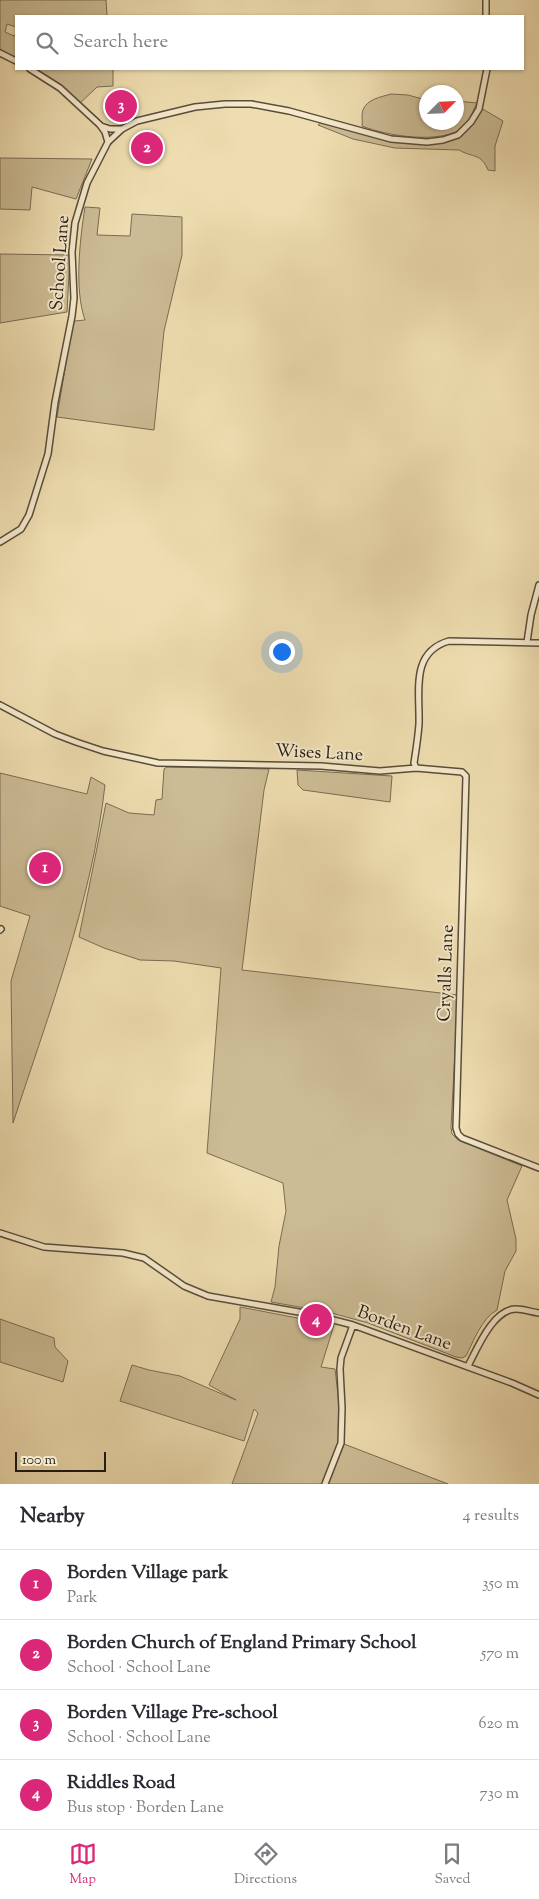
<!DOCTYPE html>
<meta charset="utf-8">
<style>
body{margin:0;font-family:"Sorts Mill Goudy",serif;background:#f2f2f3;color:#2b2b33}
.compass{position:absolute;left:419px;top:85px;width:45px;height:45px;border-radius:50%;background:#fff;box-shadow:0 1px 4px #0004;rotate:66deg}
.scale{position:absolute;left:15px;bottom:12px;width:91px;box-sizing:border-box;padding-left:5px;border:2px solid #271d13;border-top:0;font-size:14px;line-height:18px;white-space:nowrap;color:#271d13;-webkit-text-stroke:4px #f4e9cc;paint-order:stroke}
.you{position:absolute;left:281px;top:651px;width:18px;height:18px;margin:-12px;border:4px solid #fff;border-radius:50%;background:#1a73e8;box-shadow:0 0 0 8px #1a73e833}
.badge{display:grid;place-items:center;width:32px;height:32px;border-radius:50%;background:#db2777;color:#fff;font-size:16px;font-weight:700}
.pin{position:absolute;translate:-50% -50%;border:2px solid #fff;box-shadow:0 1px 5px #0006}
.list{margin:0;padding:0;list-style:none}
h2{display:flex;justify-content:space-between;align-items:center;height:65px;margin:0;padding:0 20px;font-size:21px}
h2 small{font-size:16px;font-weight:400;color:#7c7c81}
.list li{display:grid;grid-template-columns:32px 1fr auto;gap:15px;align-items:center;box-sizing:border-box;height:70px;padding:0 20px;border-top:1px solid #e1e1e2}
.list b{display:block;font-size:19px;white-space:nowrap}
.list p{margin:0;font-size:16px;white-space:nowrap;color:#7c7c81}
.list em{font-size:16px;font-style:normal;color:#7c7c81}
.icon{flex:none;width:28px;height:28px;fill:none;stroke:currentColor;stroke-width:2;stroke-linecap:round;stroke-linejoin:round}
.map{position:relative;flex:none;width:539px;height:1484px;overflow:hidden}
.search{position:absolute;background:#fff;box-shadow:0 1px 4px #0004;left:15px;right:15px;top:15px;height:55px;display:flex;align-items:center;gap:12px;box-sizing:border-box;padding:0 18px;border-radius:0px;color:#7c7c81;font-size:19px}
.sheet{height:345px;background:#fff}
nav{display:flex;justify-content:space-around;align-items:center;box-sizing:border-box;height:70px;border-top:1px solid #e1e1e2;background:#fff;font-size:14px;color:#7c7c81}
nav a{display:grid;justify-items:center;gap:2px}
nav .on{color:#db2777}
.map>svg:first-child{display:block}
.green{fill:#ccbc95;stroke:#7a6c54}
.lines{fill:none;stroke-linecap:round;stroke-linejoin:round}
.minor-casing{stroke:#594d3a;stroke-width:8}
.minor{stroke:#f4e9cc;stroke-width:5}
.labels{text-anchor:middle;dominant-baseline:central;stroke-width:4;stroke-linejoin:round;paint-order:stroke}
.street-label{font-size:18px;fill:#271d13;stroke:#f4e9cc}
</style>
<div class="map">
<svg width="539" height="1484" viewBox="0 0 539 1484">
<rect width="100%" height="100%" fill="#eeddb0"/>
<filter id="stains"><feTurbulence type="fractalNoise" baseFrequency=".004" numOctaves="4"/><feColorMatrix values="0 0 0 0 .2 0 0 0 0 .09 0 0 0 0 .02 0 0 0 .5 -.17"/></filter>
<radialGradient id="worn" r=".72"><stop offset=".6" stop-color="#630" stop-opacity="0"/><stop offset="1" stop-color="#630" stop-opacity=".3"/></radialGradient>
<path class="green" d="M 0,0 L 106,0 L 107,16 L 16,16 L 16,27 L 7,24 L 5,32 L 14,36 L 16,34 L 16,61 L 0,52 Z
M 31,69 L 113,69 L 113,86 L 97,87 L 78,105 L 54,81 Z
M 391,94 L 408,95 L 426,100 L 426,122 L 456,122 L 457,101 L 477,103 C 473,110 470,121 464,127 C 441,145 387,136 362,126 C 363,121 361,115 363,110 C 367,99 381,97 391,94 Z
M 481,108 L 503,121 L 495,146 L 495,171 L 488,170 C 481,153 473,158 459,150 L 395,148 L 353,139 L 318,125 L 322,122 L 390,142 L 427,143 L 459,138 L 470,128 Z
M 0,158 L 92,159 L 76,199 L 32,187 L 30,210 L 0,209 Z
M 85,207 L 100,208 L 97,235 L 130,236 L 132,214 L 182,217 L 182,255 L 164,331 L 154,430 L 57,417 L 72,326 L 75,321 L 85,320 C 74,289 80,239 85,207 Z
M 0,254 L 70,255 L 67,312 L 0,323 Z
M 167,767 L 269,769 L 264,790 L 242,970 L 458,995 L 451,1127 L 452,1134 L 458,1140 L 522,1166 L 507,1200 L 516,1239 L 516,1251 L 505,1271 L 497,1310 C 482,1318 473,1342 466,1356 L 462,1358 L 456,1357 L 368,1323 L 328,1312 L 271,1302 L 275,1287 L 279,1246 L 286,1211 L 283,1183 L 207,1153 L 221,968 L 174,961 L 140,960 L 104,948 L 79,937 L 106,803 L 129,813 L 154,815 L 156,800 L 162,799 L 164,769 Z
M 297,770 L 392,776 L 390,802 L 303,790 L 298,785 Z
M 0,773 L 87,794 L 91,777 L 105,785 C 92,901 49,1012 13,1123 L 11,981 L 30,916 L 0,906 Z
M 240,1307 L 334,1325 L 321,1367 L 335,1369 L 340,1412 L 339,1444 L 322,1484 L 232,1484 L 258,1413 L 254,1409 L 244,1441 L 120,1401 L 132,1365 L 149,1370 L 180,1376 L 236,1400 L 209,1385 L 240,1319 Z
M 0,1319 L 54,1338 L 55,1347 L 68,1361 L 63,1382 L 0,1362 Z
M 344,1444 L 448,1484 L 328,1484 Z"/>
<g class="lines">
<defs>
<path id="minor" d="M 486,0 L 486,16
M 0,53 L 16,61
M 30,69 L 60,88 L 100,125 L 105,132 L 108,142
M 101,126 L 110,129 L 122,129
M 0,542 L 21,529 L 29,515 L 48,454 L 55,402 L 72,316 L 74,298 L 72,252 L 75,223 L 87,183 L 108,142 L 122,129 L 137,121 L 195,107 L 225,104 L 251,104 L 289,111 L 391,139 L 427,142 L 443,140 L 458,135 L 471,122 L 479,109 L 487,69
M 527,642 L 531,615 L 539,585
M 0,705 L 55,734 L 76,742 L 103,751 L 158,763 L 321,766 L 380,771 L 416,768 L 414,763 C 416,750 418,738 419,724 C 420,692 410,652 449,641 L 539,643
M 416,768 L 462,772 L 466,776 L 456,1128 L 458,1134 L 462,1138 L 539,1168
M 0,930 L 1,929
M 0,1233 L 44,1247 L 123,1253 L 144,1258 L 184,1286 L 208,1296 L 310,1314 L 353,1325 L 512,1383 L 539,1395
M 468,1366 C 477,1349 493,1309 516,1309 C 523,1309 532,1312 539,1313
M 325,1484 L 341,1443 L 342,1408 L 340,1369 L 341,1358 L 353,1325"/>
</defs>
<use href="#minor" class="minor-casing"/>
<use href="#minor" class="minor"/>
</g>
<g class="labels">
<g class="street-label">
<text transform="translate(61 263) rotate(-86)">School Lane</text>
<text transform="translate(319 754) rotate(3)">Wises Lane</text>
<text transform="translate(447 973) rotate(-88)">Cryalls Lane</text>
<text transform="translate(404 1329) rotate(20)">Borden Lane</text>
</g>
</g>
<rect width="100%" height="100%" filter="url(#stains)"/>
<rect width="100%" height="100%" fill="url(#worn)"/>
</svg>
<svg class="compass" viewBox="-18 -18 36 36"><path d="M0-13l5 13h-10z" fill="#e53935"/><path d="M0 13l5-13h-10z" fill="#7c7c81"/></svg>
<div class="scale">100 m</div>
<div class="you"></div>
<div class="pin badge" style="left:45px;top:868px">1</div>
<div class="pin badge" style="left:147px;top:148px">2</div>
<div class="pin badge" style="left:121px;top:106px">3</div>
<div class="pin badge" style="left:316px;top:1320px">4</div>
<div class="search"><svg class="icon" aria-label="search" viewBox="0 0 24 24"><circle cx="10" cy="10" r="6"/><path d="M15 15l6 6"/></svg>Search here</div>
</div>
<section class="sheet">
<h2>Nearby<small>4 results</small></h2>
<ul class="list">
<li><span class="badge">1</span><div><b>Borden Village park</b><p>Park</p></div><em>350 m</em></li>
<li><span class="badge">2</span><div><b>Borden Church of England Primary School</b><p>School · School Lane</p></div><em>570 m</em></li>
<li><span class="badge">3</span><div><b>Borden Village Pre-school</b><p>School · School Lane</p></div><em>620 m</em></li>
<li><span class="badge">4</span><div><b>Riddles Road</b><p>Bus stop · Borden Lane</p></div><em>730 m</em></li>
</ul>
</section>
<nav>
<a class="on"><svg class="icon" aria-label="map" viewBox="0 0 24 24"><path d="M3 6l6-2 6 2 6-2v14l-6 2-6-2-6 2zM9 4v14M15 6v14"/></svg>Map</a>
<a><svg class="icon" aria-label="directions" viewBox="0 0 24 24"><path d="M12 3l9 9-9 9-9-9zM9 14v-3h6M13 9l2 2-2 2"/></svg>Directions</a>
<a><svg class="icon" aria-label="saved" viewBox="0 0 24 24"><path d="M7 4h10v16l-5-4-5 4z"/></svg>Saved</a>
</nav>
